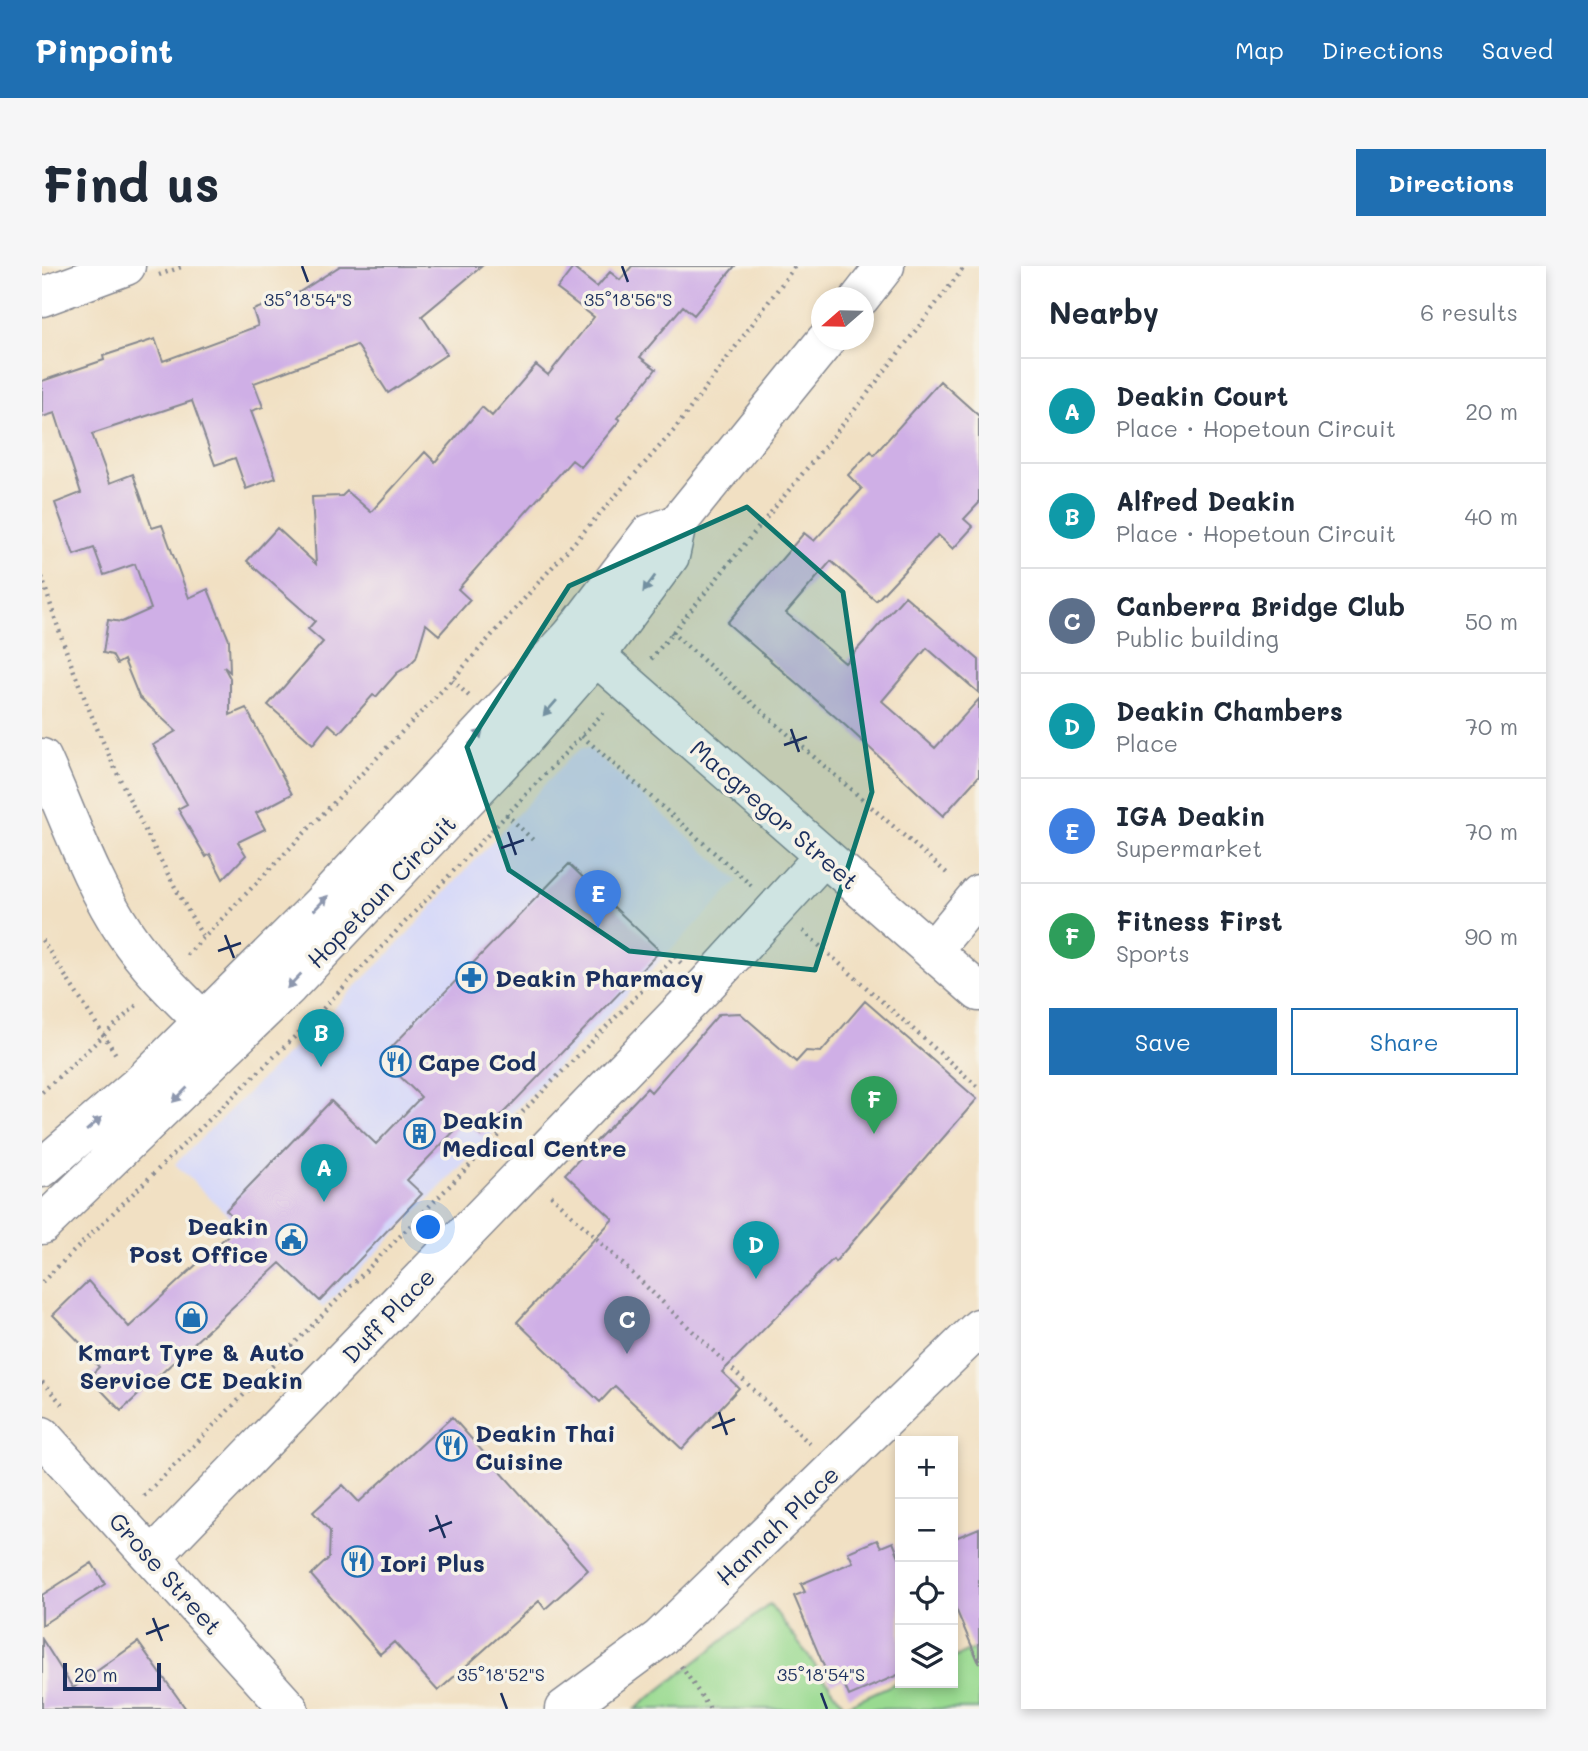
<!DOCTYPE html>
<meta charset="utf-8">
<style>
body{margin:0;font-family:Mali,sans-serif;background:#f6f6f7;color:#1f2937}
.controls{position:absolute;right:21px;bottom:21px;display:grid;overflow:hidden;border-radius:0px;box-shadow:0 4px 10px #0003}
.controls button{width:63px;height:63px;display:grid;place-items:center;padding:0;border:0;border-bottom:2px solid #e0e1e3;background:#fff;color:#1f2937;font:35px sans-serif}
.compass{position:absolute;left:769px;top:21px;width:63px;height:63px;border-radius:50%;background:#fff;box-shadow:0 4px 10px #0003;rotate:250deg}
.scale{position:absolute;left:21px;bottom:18px;width:98px;box-sizing:border-box;padding-left:7px;border:4px solid #1b2f5e;border-top:0;font-size:19px;line-height:24px;white-space:nowrap;color:#1b2f5e;-webkit-text-stroke:5px #f7f3e8;paint-order:stroke}
.you{position:absolute;left:387px;top:962px;width:24px;height:24px;margin:-18px;border:5px solid #fff;border-radius:50%;background:#1a73e8;box-shadow:0 0 0 10px #1a73e833}
.badge{display:grid;place-items:center;width:46px;height:46px;border-radius:50%;background:#1f6fb2;color:#fff;font-size:23px;font-weight:700}
.pin{position:absolute;translate:-50% -58px;filter:drop-shadow(0 2px 4px #0008)}
.pin::after{content:'';position:absolute;top:37px;width:24px;height:21px;background:inherit;clip-path:polygon(0 0,100% 0,50% 100%)}
.list{margin:0;padding:0;list-style:none}
h2{display:flex;justify-content:space-between;align-items:center;height:91px;margin:0;padding:0 28px;font-size:30px}
h2 small{font-size:23px;font-weight:400;color:#747a83}
.list li{display:grid;grid-template-columns:46px 1fr auto;gap:21px;align-items:center;box-sizing:border-box;height:105px;padding:0 28px;border-top:2px solid #e0e1e3}
.list b{display:block;font-size:26px;white-space:nowrap}
.list p{margin:0;font-size:23px;white-space:nowrap;color:#747a83}
.list em{font-size:23px;font-style:normal;color:#747a83}
.actions{display:flex;gap:14px;padding:21px 28px}
.actions a{flex:1;padding:16px 0;border:2px solid #1f6fb2;border-radius:0px;text-align:center;font-size:24px;color:#1f6fb2}
.actions .main{background:#1f6fb2;color:#fff}
.icon{flex:none;width:38px;height:38px;fill:none;stroke:currentColor;stroke-width:2;stroke-linecap:round;stroke-linejoin:round}
.map{position:relative;flex:none;width:937px;height:1443px;overflow:hidden;border-radius:0px}
header{display:flex;align-items:center;gap:42px;box-sizing:border-box;height:98px;padding:0 35px;background:#1f6fb2;color:#fff}
header strong{font-size:33px}
nav{display:flex;gap:38px;margin-inline-start:auto;font-size:24px}
.intro{display:flex;align-items:center;justify-content:space-between;box-sizing:border-box;height:168px;padding:0 42px}
h1{margin:0;font-size:49px}
.button{padding:18px 32px;border-radius:0px;background:#1f6fb2;color:#fff;font-size:24px;font-weight:700}
main{display:flex;gap:42px;padding:0 42px}
aside{flex:1;background:#fff;border-radius:0px;box-shadow:0 4px 10px #0003}
.map>svg:first-child{display:block}
.built{fill:#d5d8f9}
.green{fill:#99da90;stroke:#5a8477;stroke-width:2}
.building{fill:#cfafe6}
.lines{fill:none;stroke-linecap:round;stroke-linejoin:round}
.minor-casing{stroke:#868890;stroke-width:41}
.major-casing{stroke:#868890;stroke-width:41}
.path{stroke:#868890;stroke-width:4.5;stroke-dasharray:2 5;stroke-linecap:butt}
.minor{stroke:#fff;stroke-width:38}
.major{stroke:#fff;stroke-width:38}
.oneway{fill:#8d97ae}
.marked{fill:#0f766e;fill-opacity:0.2;stroke:#0f766e;stroke-width:5;stroke-linejoin:round}
.ticks{fill:none;stroke:#1b2f5e;stroke-width:2.5}
.labels{text-anchor:middle;dominant-baseline:central;stroke-width:7;stroke-linejoin:round;paint-order:stroke}
.street-label{font-size:24px;fill:#1b2f5e;stroke:#f7f3e8}
.poi-label{font-size:24px;font-weight:bold;fill:#1b2f5e;stroke:#f7f3e8;text-anchor:start}
.ticks-label{font-size:18px;text-anchor:middle;fill:#1b2f5e;stroke:#f7f3e8;stroke-width:7;stroke-linejoin:round;paint-order:stroke}
</style>
<header>
<strong>Pinpoint</strong>
<nav><a>Map</a><a>Directions</a><a>Saved</a></nav>
</header>
<div class="intro"><h1>Find us</h1><a class="button">Directions</a></div>
<main>
<div class="map">
<svg width="937" height="1443" viewBox="0 0 937 1443">
<rect width="100%" height="100%" fill="#f7f3e8"/>
<filter id="ink" filterUnits="userSpaceOnUse"><feTurbulence type="fractalNoise" baseFrequency=".0143" numOctaves="2"/><feDisplacementMap in="SourceGraphic" scale="14" xChannelSelector="R" yChannelSelector="G"/><feConvolveMatrix kernelMatrix="1 2 1 2 8 2 1 2 1" color-interpolation-filters="sRGB"/></filter>
<filter id="wash" filterUnits="userSpaceOnUse"><feTurbulence type="fractalNoise" baseFrequency=".00686" numOctaves="4" result="noise"/><feDisplacementMap in="SourceGraphic" scale="28" xChannelSelector="R" yChannelSelector="G"/><feGaussianBlur stdDeviation="1.57" result="paint"/><feColorMatrix in="noise" values="0 0 0 0 0 0 0 0 0 0 0 0 0 0 0 0 0 1.4 0 .05"/><feComposite in="paint" operator="in"/></filter>
<g filter="url(#wash)">
<rect width="100%" height="100%" fill="#f1e0c3"/>
<path class="built" d="M 539,483 L 548,483 L 696,615 L 281,1042 L 133,898 L 343,692 L 528,491 Z"/>
<path class="green" d="M 728,1338 L 803,1440 L 858,1415 L 911,1417 L 911,1392 L 937,1381 L 937,1443 L 593,1443 Z"/>
<g id="blocks">
<path class="building" d="M 298,0 L 440,0 L 380,50 L 405,88 L 346,127 L 315,79 L 212,117 L 221,141 L 209,145 L 234,212 L 204,223 L 193,192 L 173,199 L 150,135 L 50,168 L 68,217 L 91,208 L 110,262 L 120,259 L 147,332 L 166,323 L 187,374 L 188,406 L 182,401 L 188,412 L 188,449 L 204,442 L 250,528 L 214,547 L 223,563 L 196,576 L 204,589 L 181,613 L 168,588 L 164,591 L 136,543 L 145,538 L 111,479 L 134,465 L 97,431 L 82,394 L 75,398 L 70,389 L 61,387 L 66,354 L 80,356 L 109,343 L 93,298 L 62,309 L 52,282 L 32,289 L 13,237 L 39,227 L 13,147 L 0,151 L 0,115 L 62,94 L 61,90 L 113,73 L 121,95 L 216,60 L 211,44 L 256,27 Z
M 590,0 L 693,0 L 652,49 L 641,40 L 598,91 L 614,103 L 575,152 L 578,154 L 539,201 L 530,194 L 416,323 L 428,334 L 397,369 L 384,358 L 374,392 L 366,400 L 355,407 L 334,431 L 331,429 L 297,467 L 287,458 L 271,478 L 226,439 L 281,376 L 266,363 L 273,355 L 205,295 L 235,262 L 274,298 L 270,231 L 300,230 L 305,225 L 329,246 L 383,186 L 393,196 L 440,141 L 450,150 L 494,99 L 506,109 L 552,51 L 515,23 L 531,2 L 555,21 L 568,6 L 578,14 Z
M 898,115 L 937,150 L 937,237 L 922,253 L 931,261 L 911,283 L 896,269 L 834,335 L 789,295 L 744,347 L 803,397 L 863,330 L 937,394 L 937,427 L 885,382 L 840,435 L 893,482 L 937,433 L 937,510 L 901,550 L 804,460 L 685,357 L 762,267 L 772,275 L 820,223 L 806,209 L 829,185 L 832,189 Z
M 527,598 L 618,685 L 439,870 L 423,854 L 365,914 L 380,928 L 278,1035 L 238,997 L 79,1145 L 47,1111 L 57,1101 L 51,1094 L 53,1092 L 11,1049 L 46,1015 L 87,1061 L 198,958 L 184,944 L 289,835 L 334,878 L 379,831 L 339,792 Z
M 823,735 L 935,833 L 793,996 L 791,993 L 680,1106 L 697,1122 L 640,1183 L 573,1120 L 558,1136 L 475,1056 L 571,953 L 523,908 L 605,822 L 609,826 L 677,748 L 698,747 L 754,796 L 764,785 L 779,786 Z
M 410,1151 L 546,1304 L 503,1343 L 497,1335 L 396,1425 L 352,1376 L 338,1388 L 269,1309 L 287,1292 L 288,1265 L 271,1246 L 301,1219 L 317,1236 Z
M 937,1262 L 937,1397 L 911,1336 L 911,1273 Z
M 835,1274 L 839,1281 L 851,1276 L 858,1293 L 858,1408 L 807,1430 L 800,1413 L 789,1417 L 752,1330 L 763,1326 L 759,1318 L 811,1296 L 806,1286 Z
M 50,1297 L 63,1318 L 0,1359 L 0,1329 Z
M 0,1373 L 31,1422 L 96,1376 L 144,1443 L 0,1443 Z"/>
</g>
</g>
<g filter="url(#ink)">
<use href="#blocks" fill-opacity="0" stroke="#868890" stroke-width="2"/>
<g class="lines">
<defs>
<path id="minor" d="M 0,31 L 84,0
M 530,369 L 937,726
M 0,492 C 27,551 47,613 83,667 C 111,709 149,742 184,778
M 890,685 L 937,628
M 0,1170 L 247,1443
M 110,1291 L 664,719 L 781,591
M 522,1443 L 618,1372 L 937,1062"/>
<path id="major" d="M 818,32 L 843,0
M 0,902 L 100,816 L 279,638 L 530,369 L 607,268 L 635,258
M 0,959 L 247,720 L 478,477 L 553,391 L 628,290 L 635,258 L 784,74"/>
</defs>
<use href="#minor" class="minor-casing"/>
<use href="#major" class="major-casing"/>
<path class="path" d="M 117,9 L 142,0
M 0,311 C 38,439 95,556 161,671
M 629,366 L 907,609
M 609,393 L 819,136 L 923,0
M 410,414 L 427,430
M 540,470 L 710,620
M 464,548 L 494,577
M 761,665 L 937,822
M 0,674 L 75,790
M 145,689 L 410,414 L 633,163 L 753,0
M 0,826 L 97,737
M 509,929 L 768,1178
M 0,1016 L 276,748 L 564,444
M 0,1116 L 22,1140
M 102,1230 L 633,691 L 639,697
M 639,1400 L 668,1443"/>
<use href="#minor" class="minor"/>
<use href="#major" class="major"/>
</g>
<defs><path id="oneway-solid" d="M-6-.8H1V-3.2L6.5 0L1 3.2V.8H-6Z" transform="scale(1.75)"/></defs>
<g class="oneway">
<use href="#oneway-solid" transform="translate(607 318) rotate(126)"/>
<use href="#oneway-solid" transform="translate(508 442) rotate(131)"/>
<use href="#oneway-solid" transform="translate(434 471) rotate(-47)"/>
<use href="#oneway-solid" transform="translate(279 637) rotate(-46)"/>
<use href="#oneway-solid" transform="translate(252 715) rotate(134)"/>
<use href="#oneway-solid" transform="translate(138 829) rotate(135)"/>
<use href="#oneway-solid" transform="translate(52 858) rotate(-41)"/>
</g>
</g>
<path class="marked" d="M 705,241 L 801,326 L 830,526 L 773,704 L 587,685 L 467,604 L 425,481 L 527,320 Z"/>
<path class="ticks" d="M 260,0 L 266,16M 580,0 L 586,16M 749,463 L 757,486M 742,479 L 765,471M 466,566 L 474,589M 459,582 L 482,574M 183,669 L 192,692M 176,685 L 199,677M 677,1146 L 685,1169M 670,1162 L 693,1153M 394,1249 L 403,1272M 387,1265 L 410,1256M 111,1352 L 120,1375M 104,1368 L 127,1359M 459,1427 L 465,1443M 779,1427 L 785,1443"/>
<defs>
<symbol id="pharmacy-ring" viewBox="-11 -11 22 22"><circle r="9.5" fill="#f7f3e8" stroke="#1f6fb2" stroke-width="1.5"/><path d="M-2-6h4v4h4v4h-4v4h-4v-4h-4v-4h4Z" fill="#1f6fb2"/></symbol>
<symbol id="restaurant-ring" viewBox="-11 -11 22 22"><circle r="9.5" fill="#f7f3e8" stroke="#1f6fb2" stroke-width="1.5"/><path d="M-5-6h1v4h1v-4h1v4h1v-4h1v5L-1.5 .5V6h-2V.5L-5-1ZM5-6V6H3V1.5H1.5Q1.5-4 5-6Z" fill="#1f6fb2"/></symbol>
<symbol id="building-ring" viewBox="-11 -11 22 22"><circle r="9.5" fill="#f7f3e8" stroke="#1f6fb2" stroke-width="1.5"/><path d="M-4-6H4V6H1V3H-1V6H-4ZM-2.5-4.3h1.7v1.8h-1.7ZM.8-4.3h1.7v1.8H.8ZM-2.5-1h1.7V.8h-1.7ZM.8-1h1.7V.8H.8Z" fill="#1f6fb2"/></symbol>
<symbol id="civic-ring" viewBox="-11 -11 22 22"><circle r="9.5" fill="#f7f3e8" stroke="#1f6fb2" stroke-width="1.5"/><path d="M-.6-6.5H3V-4.5H.6V-3L4-1V1h2V6H-6V1h2V-1L-.6-3ZM-1.2 2.5V6h2.4V2.5Z" fill="#1f6fb2"/></symbol>
<symbol id="shop-ring" viewBox="-11 -11 22 22"><circle r="9.5" fill="#f7f3e8" stroke="#1f6fb2" stroke-width="1.5"/><path d="M-5-2.5h2.3a2.7 3.5 0 0 1 5.4 0H5L5.5 6h-11ZM-1.5-2.5h3a1.5 2.3 0 0 0-3 0Z" fill="#1f6fb2"/></symbol>
</defs>
<g fill-rule="evenodd">
<use href="#pharmacy-ring" x="412" y="694" width="35" height="35"/>
<use href="#restaurant-ring" x="336" y="778" width="35" height="35"/>
<use href="#building-ring" x="360" y="850" width="35" height="35"/>
<use href="#civic-ring" x="232" y="956" width="35" height="35"/>
<use href="#shop-ring" x="132" y="1034" width="35" height="35"/>
<use href="#restaurant-ring" x="392" y="1162" width="35" height="35"/>
<use href="#restaurant-ring" x="298" y="1278" width="35" height="35"/>
</g>
<g class="labels">
<g class="street-label">
<text transform="translate(733 548) rotate(41)">Macgregor Street</text>
<text transform="translate(339 625) rotate(-46)">Hopetoun Circuit</text>
<text transform="translate(346 1049) rotate(-46)">Duff Place</text>
<text transform="translate(735 1259) rotate(-44)">Hannah Place</text>
<text transform="translate(124 1307) rotate(48)">Grose Street</text>
</g>
<g class="poi-label">
<text x="453" y="711">Deakin Pharmacy</text>
<text x="376" y="795">Cape Cod</text>
<text x="400" y="853">Deakin<tspan x="400" dy="28">Medical Centre</tspan></text>
<text x="226" y="959" text-anchor="end">Deakin<tspan x="226" dy="28">Post Office</tspan></text>
<text x="149" y="1085" text-anchor="middle">Kmart Tyre &amp; Auto<tspan x="149" dy="28">Service CE Deakin</tspan></text>
<text x="433" y="1166">Deakin Thai<tspan x="433" dy="28">Cuisine</tspan></text>
<text x="338" y="1296">Iori Plus</text>
</g>
</g>
<g class="ticks-label">
<text x="266" y="40">35°18'54"S</text>
<text x="586" y="40">35°18'56"S</text>
<text x="459" y="1415">35°18'52"S</text>
<text x="779" y="1415">35°18'54"S</text>
</g>
</svg>
<div class="controls">
<button>+</button>
<button>−</button>
<button><svg class="icon" aria-label="locate" viewBox="0 0 24 24"><circle cx="12" cy="12" r="6"/><path d="M12 2v4M12 18v4M2 12h4M18 12h4"/></svg></button>
<button><svg class="icon" aria-label="layers" viewBox="0 0 24 24"><path d="M12 4l9 5-9 5-9-5zM3 14l9 5 9-5"/></svg></button>
</div>
<svg class="compass" viewBox="-18 -18 36 36"><path d="M0-13l5 13h-10z" fill="#e53935"/><path d="M0 13l5-13h-10z" fill="#747a83"/></svg>
<div class="scale">20 m</div>
<div class="you"></div>
<div class="pin badge" style="left:282px;top:936px;background:#0f9aa8">A</div>
<div class="pin badge" style="left:279px;top:801px;background:#0f9aa8">B</div>
<div class="pin badge" style="left:585px;top:1088px;background:#5c6f8a">C</div>
<div class="pin badge" style="left:714px;top:1013px;background:#0f9aa8">D</div>
<div class="pin badge" style="left:556px;top:662px;background:#3f7fe0">E</div>
<div class="pin badge" style="left:832px;top:868px;background:#2e9e5b">F</div>
</div>
<aside>
<h2>Nearby<small>6 results</small></h2>
<ul class="list">
<li><span class="badge" style="background:#0f9aa8">A</span><div><b>Deakin Court</b><p>Place · Hopetoun Circuit</p></div><em>20 m</em></li>
<li><span class="badge" style="background:#0f9aa8">B</span><div><b>Alfred Deakin</b><p>Place · Hopetoun Circuit</p></div><em>40 m</em></li>
<li><span class="badge" style="background:#5c6f8a">C</span><div><b>Canberra Bridge Club</b><p>Public building</p></div><em>50 m</em></li>
<li><span class="badge" style="background:#0f9aa8">D</span><div><b>Deakin Chambers</b><p>Place</p></div><em>70 m</em></li>
<li><span class="badge" style="background:#3f7fe0">E</span><div><b>IGA Deakin</b><p>Supermarket</p></div><em>70 m</em></li>
<li><span class="badge" style="background:#2e9e5b">F</span><div><b>Fitness First</b><p>Sports</p></div><em>90 m</em></li>
</ul>
<div class="actions"><a class="main">Save</a><a>Share</a></div>
</aside>
</main>
